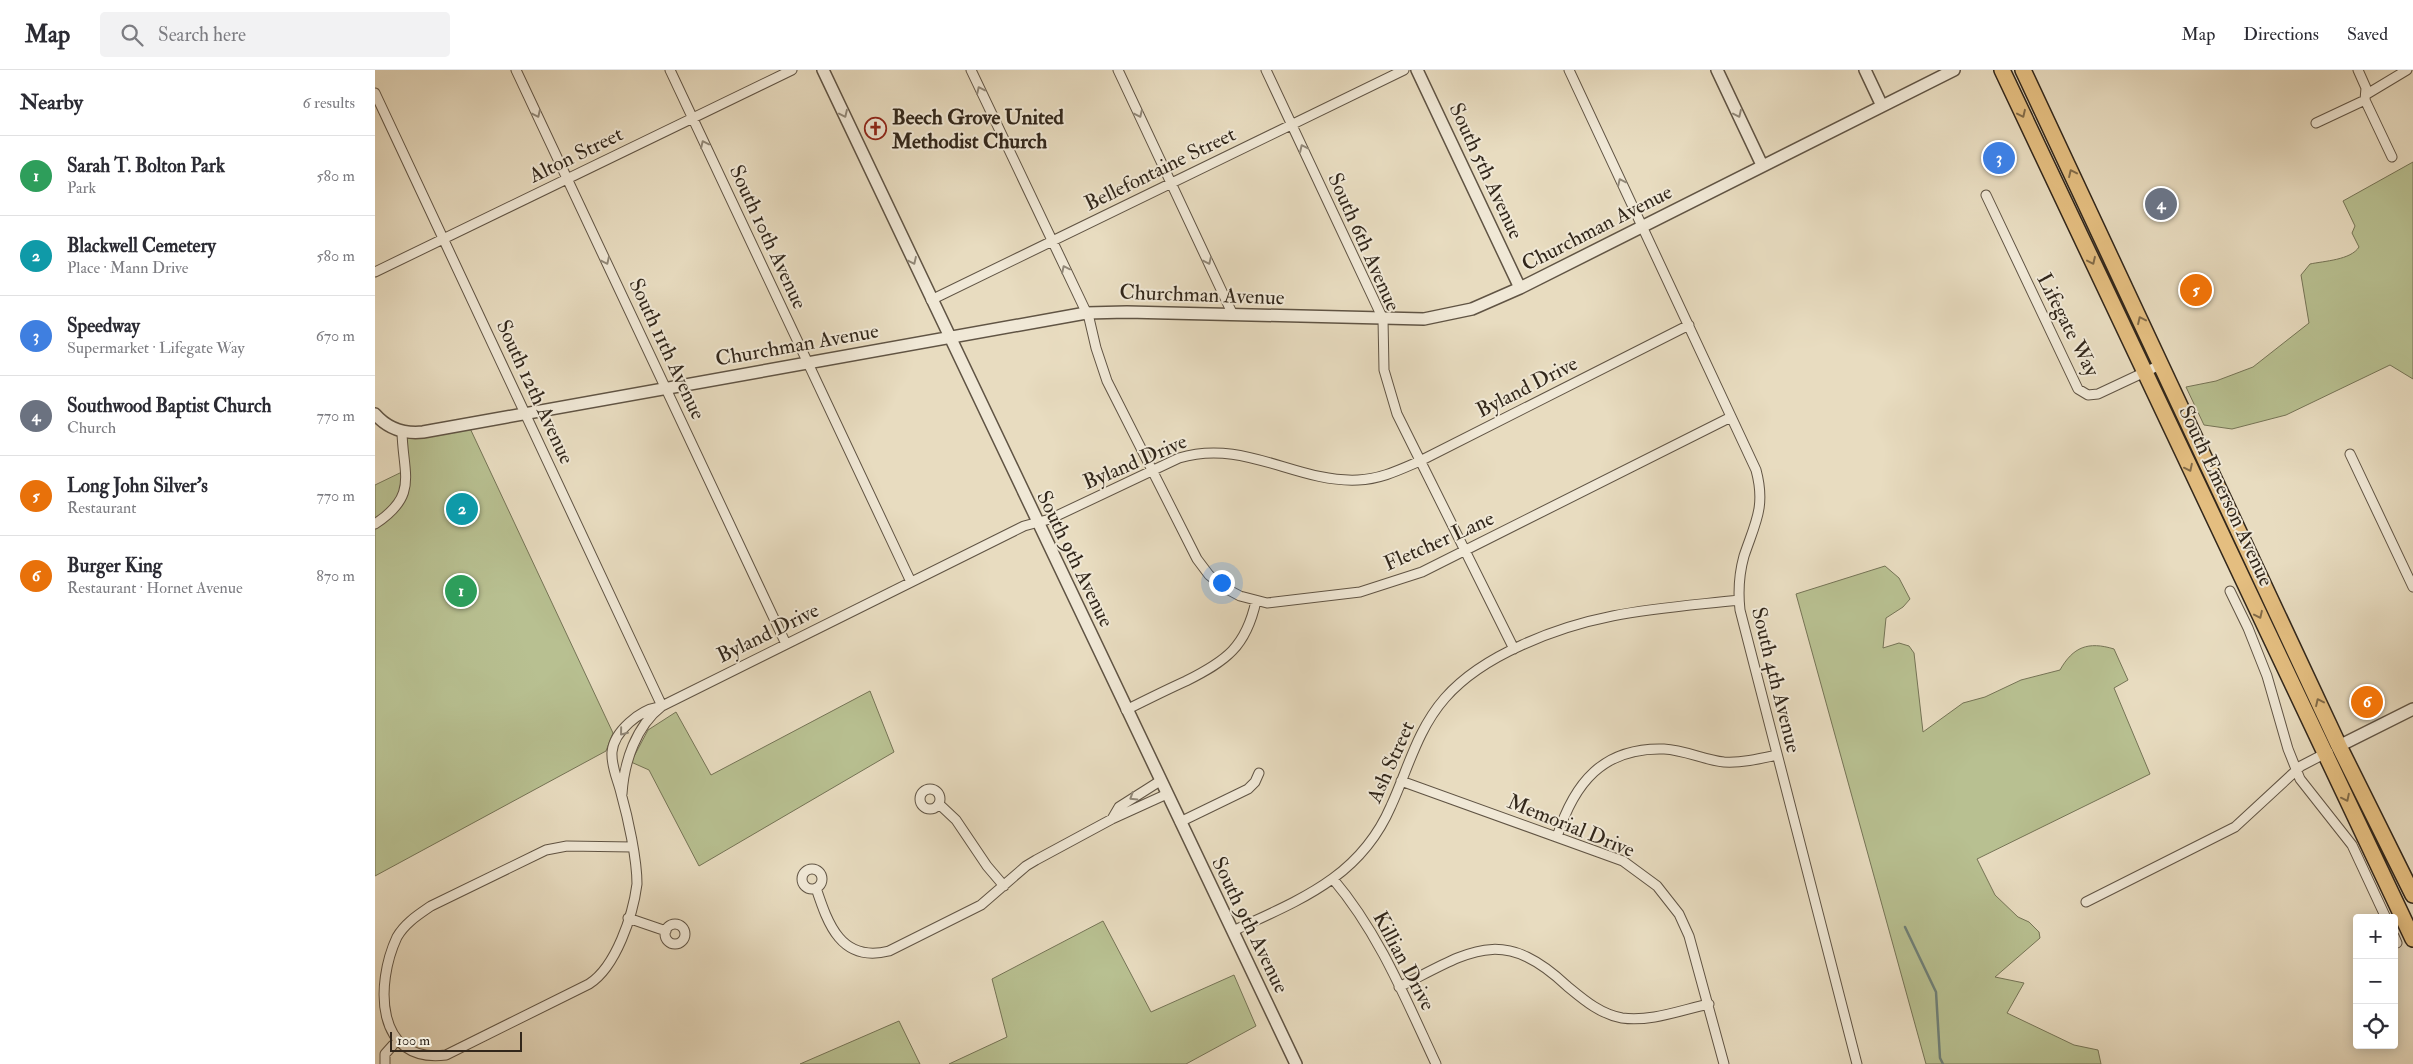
<!DOCTYPE html>
<meta charset="utf-8">
<style>
body{margin:0;font-family:"IM FELL Double Pica",serif;background:#f2f2f3;color:#2b2b33}
.controls{position:absolute;right:15px;bottom:15px;display:grid;overflow:hidden;border-radius:5px;box-shadow:0 2px 12px #0003}
.controls button{width:45px;height:45px;display:grid;place-items:center;padding:0;border:0;border-bottom:1px solid #e1e1e2;background:#fff;color:#2b2b33;font:25px sans-serif}
.scale{position:absolute;left:15px;bottom:12px;width:132px;box-sizing:border-box;padding-left:5px;border:2px solid #32271b;border-top:0;font-size:14px;line-height:18px;white-space:nowrap;color:#32271b;-webkit-text-stroke:4px #f0e8d6;paint-order:stroke}
.you{position:absolute;left:846px;top:512px;width:18px;height:18px;margin:-12px;border:4px solid #fff;border-radius:50%;background:#1a73e8;box-shadow:0 0 0 8px #1a73e833}
.badge{display:grid;place-items:center;width:32px;height:32px;border-radius:50%;background:#0f766e;color:#fff;font-size:16px;font-weight:700}
.pin{position:absolute;translate:-50% -50%;border:2px solid #fff;box-shadow:0 1px 5px #0006}
.list{margin:0;padding:0;list-style:none}
h2{display:flex;justify-content:space-between;align-items:center;height:65px;margin:0;padding:0 20px;font-size:21px}
h2 small{font-size:16px;font-weight:400;color:#7c7c81}
.list li{display:grid;grid-template-columns:32px 1fr auto;gap:15px;align-items:center;box-sizing:border-box;height:80px;padding:0 20px;border-top:1px solid #e1e1e2}
.list b{display:block;font-size:19px;white-space:nowrap}
.list p{margin:0;font-size:16px;white-space:nowrap;color:#7c7c81}
.list em{font-size:16px;font-style:normal;color:#7c7c81}
.icon{flex:none;width:28px;height:28px;fill:none;stroke:currentColor;stroke-width:2;stroke-linecap:round;stroke-linejoin:round}
.map{position:relative;flex:none;width:2038px;height:994px;overflow:hidden}
header{display:flex;align-items:center;gap:30px;box-sizing:border-box;height:70px;padding:0 25px;background:#fff;border-bottom:1px solid #e1e1e2}
header strong{font-size:24px}
nav{display:flex;gap:28px;margin-inline-start:auto;font-size:18px}
.search{width:350px;height:45px;background:#f2f2f3;display:flex;align-items:center;gap:12px;box-sizing:border-box;padding:0 18px;border-radius:5px;color:#7c7c81;font-size:19px}
main{display:flex}
aside{flex:1;background:#fff}
.map>svg:first-child{display:block}
.green{fill:#b8c091;stroke:#757456}
.lines{fill:none;stroke-linecap:round;stroke-linejoin:round}
.stream{stroke:#6f8078;stroke-width:2.5}
.minor-casing{stroke:#605444;stroke-width:11}
.tertiary-casing{stroke:#605444;stroke-width:14}
.primary-casing{stroke:#32271b;stroke-width:18}
.minor{stroke:#f0e8d6;stroke-width:9}
.tertiary{stroke:#f0e8d6;stroke-width:11}
.primary{stroke:#e4be80;stroke-width:15}
.oneway{stroke:#918878}
.oneway2{stroke:#826b48}
.labels{text-anchor:middle;dominant-baseline:central;stroke-width:4;stroke-linejoin:round;paint-order:stroke}
.poi-label{font-size:21px;font-weight:bold;fill:#32271b;stroke:#f0e8d6;text-anchor:start}
.street-label{font-size:21px;fill:#32271b;stroke:#f0e8d6}
</style>
<header>
<strong>Map</strong>
<div class="search"><svg class="icon" aria-label="search" viewBox="0 0 24 24"><circle cx="10" cy="10" r="6"/><path d="M15 15l6 6"/></svg>Search here</div>
<nav><a>Map</a><a>Directions</a><a>Saved</a></nav>
</header>
<main>
<aside>
<h2>Nearby<small>6 results</small></h2>
<ul class="list">
<li><span class="badge" style="background:#2e9e5b">1</span><div><b>Sarah T. Bolton Park</b><p>Park</p></div><em>580 m</em></li>
<li><span class="badge" style="background:#0f9aa8">2</span><div><b>Blackwell Cemetery</b><p>Place · Mann Drive</p></div><em>580 m</em></li>
<li><span class="badge" style="background:#3f7fe0">3</span><div><b>Speedway</b><p>Supermarket · Lifegate Way</p></div><em>670 m</em></li>
<li><span class="badge" style="background:#6b7280">4</span><div><b>Southwood Baptist Church</b><p>Church</p></div><em>770 m</em></li>
<li><span class="badge" style="background:#e8710a">5</span><div><b>Long John Silver's</b><p>Restaurant</p></div><em>770 m</em></li>
<li><span class="badge" style="background:#e8710a">6</span><div><b>Burger King</b><p>Restaurant · Hornet Avenue</p></div><em>870 m</em></li>
</ul>
</aside>
<div class="map">
<svg width="2038" height="994" viewBox="0 0 2038 994">
<rect width="100%" height="100%" fill="#e8dcc0"/>
<filter id="stains"><feTurbulence type="fractalNoise" baseFrequency=".004" numOctaves="4"/><feColorMatrix values="0 0 0 0 .2 0 0 0 0 .09 0 0 0 0 .02 0 0 0 .5 -.17"/></filter>
<radialGradient id="worn" r=".72"><stop offset=".6" stop-color="#630" stop-opacity="0"/><stop offset="1" stop-color="#630" stop-opacity=".3"/></radialGradient>
<path class="green" d="M 2038,92 L 2038,309 L 2015,295 L 1911,345 L 1857,359 L 1829,355 L 1811,317 L 1841,311 L 1878,297 L 1934,253 L 1926,205 L 1935,194 C 1949,191 1976,190 1984,177 L 1977,163 L 1980,156 L 1968,131 Z
M 93,354 L 238,663 L 231,681 L 0,806 L 0,415 L 31,400 L 27,362 Z
M 1510,496 L 1524,508 L 1535,529 L 1528,537 L 1511,548 L 1508,578 L 1524,573 L 1534,576 L 1539,583 L 1548,662 L 1588,633 L 1610,627 L 1646,610 L 1685,600 C 1698,577 1713,571 1739,579 L 1753,610 L 1739,618 L 1775,704 L 1602,789 L 1620,825 L 1643,847 L 1654,852 L 1664,862 L 1665,868 L 1620,907 L 1649,913 L 1632,943 L 1699,975 L 1723,980 L 1726,994 L 1551,994 L 1421,524 Z
M 495,621 L 519,682 L 324,796 L 274,700 L 256,692 L 273,660 L 301,642 L 336,705 Z
M 728,851 L 776,942 L 859,905 L 881,956 L 811,994 L 574,994 L 632,967 L 617,909 Z
M 524,951 L 545,994 L 425,994 Z"/>
<g class="lines">
<path class="stream" d="M 1530,857 L 1561,922 L 1565,988 L 1568,994"/>
<defs>
<path id="minor" d="M 141,0 L 411,574
M 295,0 L 536,512
M 596,0 L 714,248 L 721,278 L 732,311 L 822,489 L 834,505 L 850,518 L 865,526 L 892,533 L 985,522 L 1047,502 L 1356,347
M 743,0 L 858,245
M 891,0 L 1008,249 L 1009,300 L 1022,344 L 1139,579
M 1194,0 L 1381,400 C 1391,437 1380,453 1369,486 C 1364,504 1363,522 1365,540 L 1482,994
M 1983,0 L 1991,18 L 1990,30 L 2017,87
M 0,23 L 287,636
M 1992,24 L 2032,0
M 1941,53 L 1990,30
M 1611,125 L 1703,319 L 1713,325 L 1723,324 L 1787,294
M 0,202 L 417,0
M 556,230 L 1029,0
M 1975,384 L 2038,517
M 0,454 C 44,425 28,405 27,362
M 1855,521 L 1873,558 L 1892,606 L 1913,679 L 1925,709 L 1977,775 L 2011,848
M 751,640 C 771,630 791,620 811,611 C 851,591 871,577 881,531
M 1026,711 L 1248,791 L 1282,816 L 1304,844 L 1314,866 L 1349,994
M545 729a10 10 0 1 1 20 0a10 10 0 1 1-20 0Z
M 247,724 C 249,692 261,656 287,636 L 649,456 L 675,449 L 804,388 C 869,368 921,413 983,410 C 1006,409 1024,400 1045,391 L 1314,255
M 564,734 L 581,750 L 612,796 L 629,816
M 737,749 L 744,737 L 785,711
M 805,752 L 873,719 L 880,712 L 884,703
M 1182,767 C 1199,713 1228,677 1289,679 C 1310,680 1329,690 1349,692 C 1367,693 1384,689 1402,685
M 257,777 L 192,776 L 171,780 L 56,836 C 43,845 30,853 22,867 C 0,914 0,994 71,985 L 214,914 C 241,897 258,845 262,814 C 262,789 253,748 246,723 C 243,710 236,697 237,682 C 239,661 265,640 284,637
M427 809a10 10 0 1 1 20 0a10 10 0 1 1-20 0Z
M 958,809 C 1004,863 1031,930 1061,994
M 441,818 C 453,854 466,893 514,881 L 606,835 L 651,796 L 661,790 L 737,749 L 792,724
M 1711,832 L 1860,757 L 1926,696 L 1953,682
M 253,848 L 291,861
M290 864a10 10 0 1 1 20 0a10 10 0 1 1-20 0Z
M 858,861 C 924,830 985,808 1016,736 C 1033,699 1042,660 1070,628 C 1091,604 1118,588 1147,575 C 1221,541 1284,539 1364,530
M 2019,866 L 2022,873
M 1024,917 C 1094,882 1126,854 1192,916 C 1209,930 1225,944 1247,948 C 1276,952 1306,940 1334,934
M 10,994 L 10,984 L 18,975"/>
<path id="tertiary" d="M 448,0 L 921,994
M 1042,0 L 1145,218
M 1342,0 L 1387,95
M 1490,0 L 1507,36
M 0,344 C 13,359 29,364 48,362 L 711,243 L 752,242 L 1049,249 L 1097,239 L 1145,218 L 1579,0
M 1964,676 L 2038,639"/>
<path id="primary" d="M 1627,0 L 2038,869
M 1648,0 L 1964,676 L 2038,825"/>
</defs>
<use href="#minor" class="minor-casing"/>
<use href="#tertiary" class="tertiary-casing"/>
<use href="#primary" class="primary-casing"/>
<use href="#minor" class="minor"/>
<use href="#tertiary" class="tertiary"/>
<use href="#primary" class="primary"/>
</g>
<defs><path id="oneway-chevron" d="M-2-3.5L2.5 0L-2 3.5" fill="none" stroke-width="1.6" stroke-linecap="round" stroke-linejoin="round" transform="scale(1.25)"/></defs>
<g class="oneway">
<use href="#oneway-chevron" transform="translate(605 20) rotate(-115)"/>
<use href="#oneway-chevron" transform="translate(162 44) rotate(65)"/>
<use href="#oneway-chevron" transform="translate(469 44) rotate(65)"/>
<use href="#oneway-chevron" transform="translate(764 44) rotate(65)"/>
<use href="#oneway-chevron" transform="translate(1363 44) rotate(65)"/>
<use href="#oneway-chevron" transform="translate(329 74) rotate(-115)"/>
<use href="#oneway-chevron" transform="translate(928 78) rotate(-115)"/>
<use href="#oneway-chevron" transform="translate(1246 112) rotate(-115)"/>
<use href="#oneway-chevron" transform="translate(231 191) rotate(65)"/>
<use href="#oneway-chevron" transform="translate(538 191) rotate(65)"/>
<use href="#oneway-chevron" transform="translate(833 191) rotate(65)"/>
<use href="#oneway-chevron" transform="translate(690 199) rotate(-116)"/>
<use href="#oneway-chevron" transform="translate(248 662) rotate(129)"/>
<use href="#oneway-chevron" transform="translate(758 727) rotate(148)"/>
</g>
<g class="oneway2">
<use href="#oneway-chevron" transform="translate(1647 44) rotate(65)"/>
<use href="#oneway-chevron" transform="translate(1697 103) rotate(-115)"/>
<use href="#oneway-chevron" transform="translate(1717 191) rotate(65)"/>
<use href="#oneway-chevron" transform="translate(1766 250) rotate(-115)"/>
<use href="#oneway-chevron" transform="translate(1814 398) rotate(64)"/>
<use href="#oneway-chevron" transform="translate(1884 545) rotate(65)"/>
<use href="#oneway-chevron" transform="translate(1944 632) rotate(-115)"/>
<use href="#oneway-chevron" transform="translate(1971 728) rotate(64)"/>
</g>
<defs>
<symbol id="church-ring" viewBox="-11 -11 22 22"><circle r="9.5" fill="#f0e8d6" stroke="#8f2418" stroke-width="1.5"/><path d="M-1.2-6h2.4v3.5h3.3v2.4h-3.3V6h-2.4V-.1h-3.3v-2.4h3.3Z" fill="#8f2418"/></symbol>
</defs>
<g fill-rule="evenodd">
<use href="#church-ring" x="488" y="46" width="25" height="25"/>
</g>
<g class="labels">
<g class="poi-label">
<text x="517" y="47">Beech Grove United<tspan x="517" dy="24">Methodist Church</tspan></text>
</g>
<g class="street-label">
<text transform="translate(201 85) rotate(-26)">Alton Street</text>
<text transform="translate(785 99) rotate(-26)">Bellefontaine Street</text>
<text transform="translate(1111 101) rotate(65)">South 5th Avenue</text>
<text transform="translate(1222 158) rotate(-27)">Churchman Avenue</text>
<text transform="translate(393 167) rotate(65)">South 10th Avenue</text>
<text transform="translate(989 172) rotate(66)">South 6th Avenue</text>
<text transform="translate(827 225) rotate(2)">Churchman Avenue</text>
<text transform="translate(1693 255) rotate(63)">Lifegate Way</text>
<text transform="translate(422 275) rotate(-10)">Churchman Avenue</text>
<text transform="translate(292 279) rotate(65)">South 11th Avenue</text>
<text transform="translate(1152 317) rotate(-27)">Byland Drive</text>
<text transform="translate(160 322) rotate(65)">South 12th Avenue</text>
<text transform="translate(760 392) rotate(-23)">Byland Drive</text>
<text transform="translate(1851 426) rotate(65)">South Emerson Avenue</text>
<text transform="translate(1064 471) rotate(-24)">Fletcher Lane</text>
<text transform="translate(700 489) rotate(64)">South 9th Avenue</text>
<text transform="translate(393 563) rotate(-26)">Byland Drive</text>
<text transform="translate(1401 610) rotate(76)">South 4th Avenue</text>
<text transform="translate(1016 692) rotate(-66)">Ash Street</text>
<text transform="translate(1196 756) rotate(22)">Memorial Drive</text>
<text transform="translate(875 855) rotate(64)">South 9th Avenue</text>
<text transform="translate(1029 891) rotate(62)">Killian Drive</text>
</g>
</g>
<rect width="100%" height="100%" filter="url(#stains)"/>
<rect width="100%" height="100%" fill="url(#worn)"/>
</svg>
<div class="controls">
<button>+</button>
<button>−</button>
<button><svg class="icon" aria-label="locate" viewBox="0 0 24 24"><circle cx="12" cy="12" r="6"/><path d="M12 2v4M12 18v4M2 12h4M18 12h4"/></svg></button>
</div>
<div class="scale">100 m</div>
<div class="you"></div>
<div class="pin badge" style="left:86px;top:521px;background:#2e9e5b">1</div>
<div class="pin badge" style="left:87px;top:439px;background:#0f9aa8">2</div>
<div class="pin badge" style="left:1624px;top:88px;background:#3f7fe0">3</div>
<div class="pin badge" style="left:1786px;top:134px;background:#6b7280">4</div>
<div class="pin badge" style="left:1821px;top:220px;background:#e8710a">5</div>
<div class="pin badge" style="left:1992px;top:632px;background:#e8710a">6</div>
</div>
</main>
